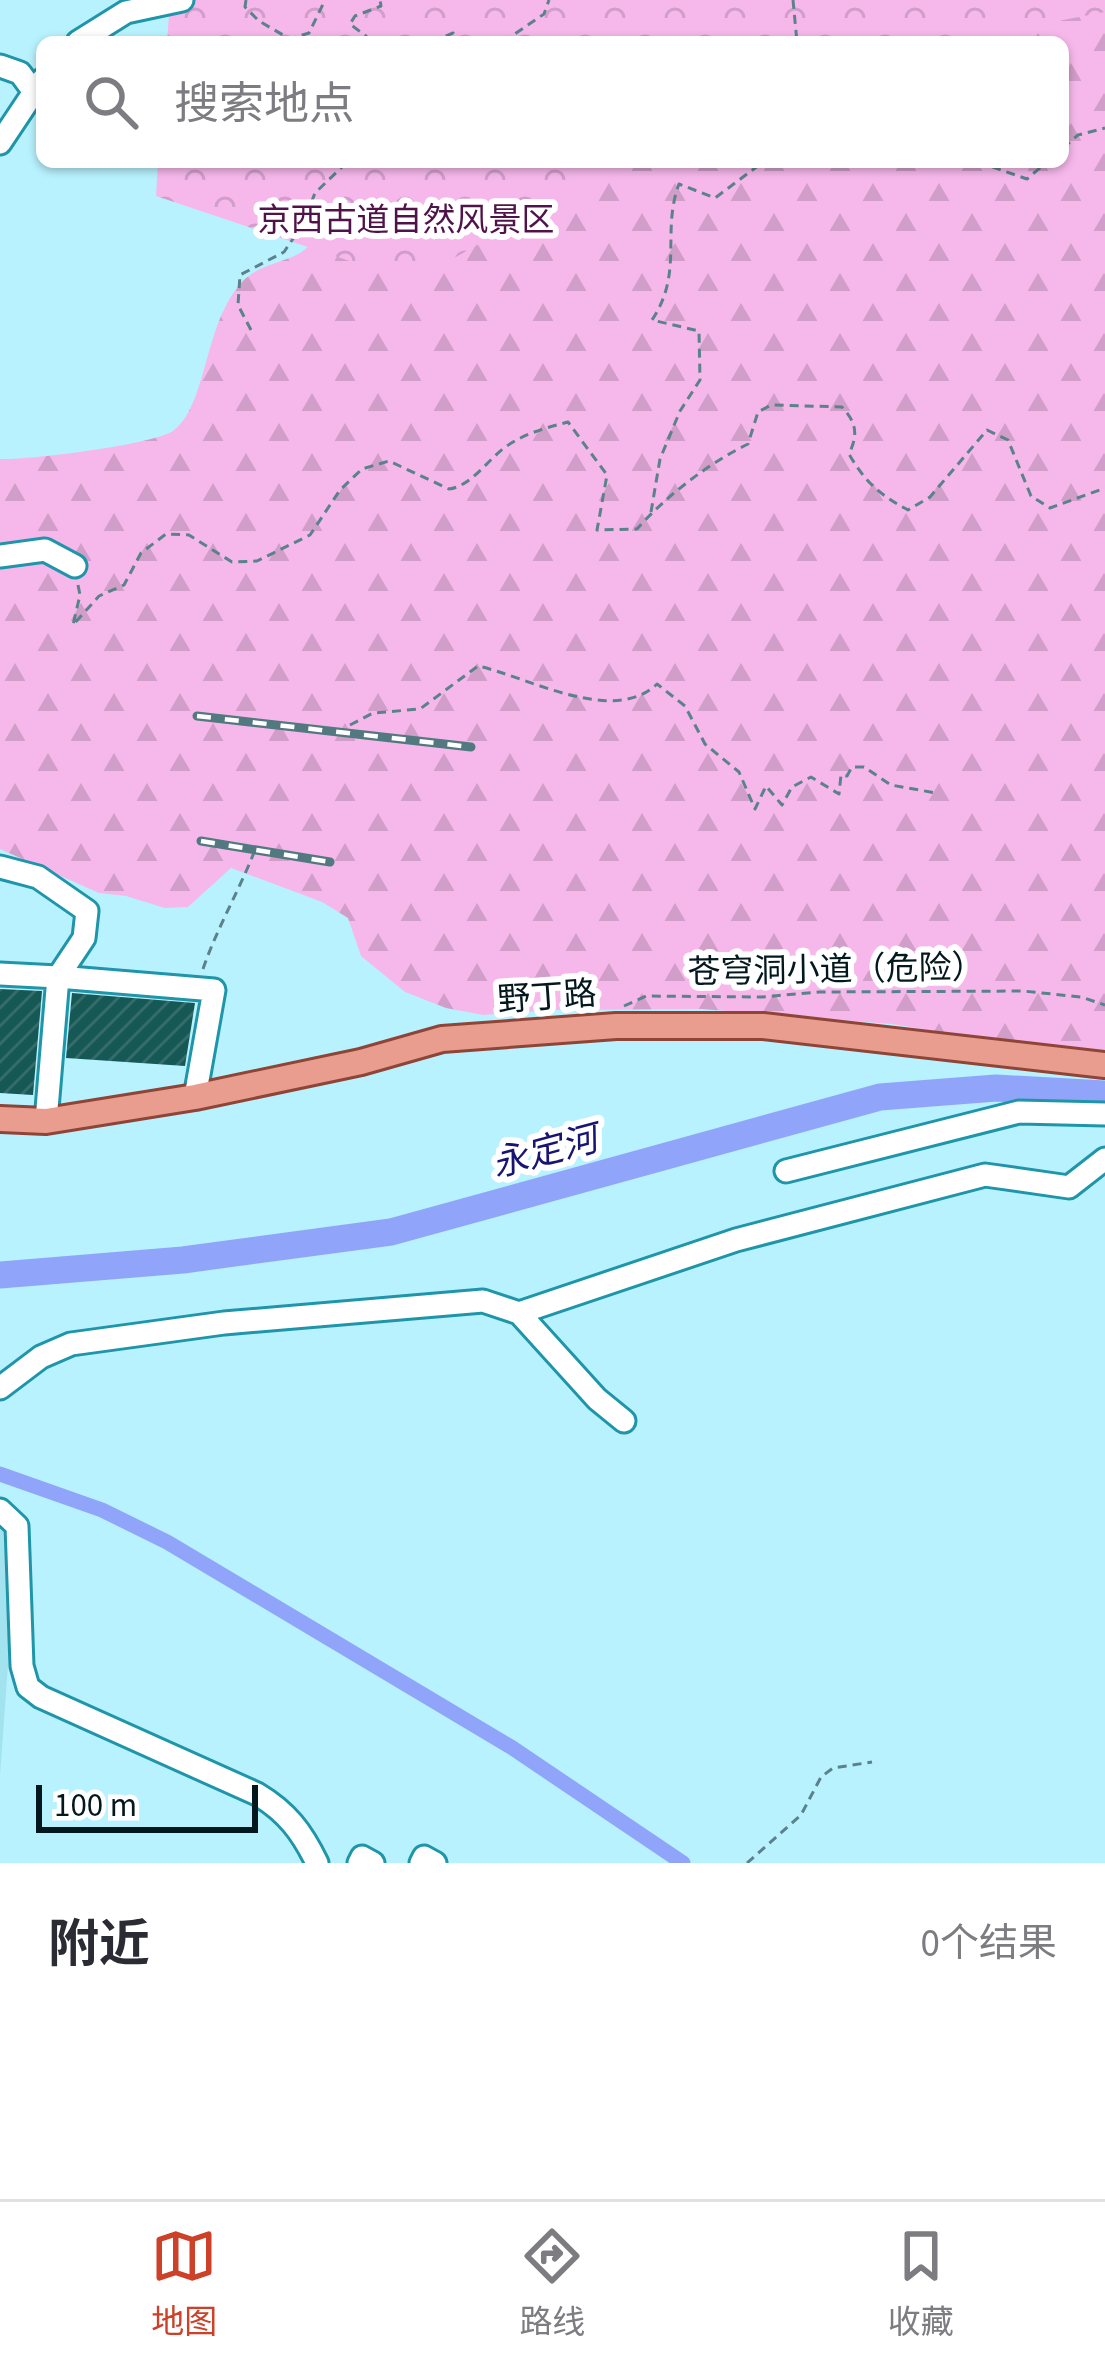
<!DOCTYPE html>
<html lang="zh">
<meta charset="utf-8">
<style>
body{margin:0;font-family:"Source Sans 3","Noto Sans SC",sans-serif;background:#f2f2f3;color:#2b2b33}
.scale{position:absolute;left:36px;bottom:30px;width:222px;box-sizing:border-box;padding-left:12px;border:6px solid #02181d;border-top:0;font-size:33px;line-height:42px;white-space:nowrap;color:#02181d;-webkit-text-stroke:9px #fff;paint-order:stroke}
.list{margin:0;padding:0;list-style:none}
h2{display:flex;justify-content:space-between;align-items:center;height:156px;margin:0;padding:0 48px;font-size:51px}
h2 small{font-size:39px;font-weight:400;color:#7c7c81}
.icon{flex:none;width:66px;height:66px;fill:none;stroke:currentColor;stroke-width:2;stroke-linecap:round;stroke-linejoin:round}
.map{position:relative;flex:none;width:1105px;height:1863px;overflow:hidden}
.search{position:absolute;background:#fff;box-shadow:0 3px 9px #0004;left:36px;right:36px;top:36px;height:132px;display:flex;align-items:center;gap:30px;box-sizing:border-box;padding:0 42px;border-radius:18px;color:#7c7c81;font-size:45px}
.sheet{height:336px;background:#fff}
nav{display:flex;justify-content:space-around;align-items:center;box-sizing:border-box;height:168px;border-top:3px solid #e1e1e2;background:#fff;font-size:33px;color:#7c7c81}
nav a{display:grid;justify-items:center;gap:6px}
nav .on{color:#cc4128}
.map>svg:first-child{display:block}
.built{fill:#a3e2ef}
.forest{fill:url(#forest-firs)}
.park{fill:url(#park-crowns)}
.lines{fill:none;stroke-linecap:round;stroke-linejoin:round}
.canal{stroke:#90a5fa;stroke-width:15}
.river{stroke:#90a5fa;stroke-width:27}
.building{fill:url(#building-hatch)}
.minor-casing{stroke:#1e95a9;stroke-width:27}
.major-casing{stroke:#8e4436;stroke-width:30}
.path{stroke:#5b828b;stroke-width:3;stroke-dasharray:9 6;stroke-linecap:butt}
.minor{stroke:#fff;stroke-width:21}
.major{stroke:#e99d8e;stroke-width:24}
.rail-casing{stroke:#527880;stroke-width:9}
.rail{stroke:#fff;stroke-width:4.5;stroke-dasharray:14;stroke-linecap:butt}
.labels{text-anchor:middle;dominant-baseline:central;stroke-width:12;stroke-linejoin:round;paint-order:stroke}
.park-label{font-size:33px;fill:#501349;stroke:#fff}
.street-label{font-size:33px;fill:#02181d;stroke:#fff}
.water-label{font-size:36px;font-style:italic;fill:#181471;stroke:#fff}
</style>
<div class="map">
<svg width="1105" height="1863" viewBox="0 0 1105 1863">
<defs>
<pattern id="forest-firs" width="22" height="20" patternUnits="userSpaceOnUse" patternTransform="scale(3)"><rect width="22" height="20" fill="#f6b8eb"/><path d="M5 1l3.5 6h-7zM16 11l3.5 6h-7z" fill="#d19dc9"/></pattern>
<pattern id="park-crowns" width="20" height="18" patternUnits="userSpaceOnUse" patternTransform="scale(3)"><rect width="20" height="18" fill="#f6b8eb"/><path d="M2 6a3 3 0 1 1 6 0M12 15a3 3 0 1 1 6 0" fill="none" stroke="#d19dc9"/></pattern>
<pattern id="building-hatch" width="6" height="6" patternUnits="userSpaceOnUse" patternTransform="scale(3)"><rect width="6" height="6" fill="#165856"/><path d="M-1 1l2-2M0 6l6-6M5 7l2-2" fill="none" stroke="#356c6a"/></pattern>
</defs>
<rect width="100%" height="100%" fill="#b8f2fe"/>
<path class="built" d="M 0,1517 L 5,1525 L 10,1638 L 0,1775 Z"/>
<path class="forest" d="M 1105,0 L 1105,1051 L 1000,1042 L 892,1024 L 702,1009 L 553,1010 L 483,1015 L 446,1008 L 405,992 L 361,956 L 348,918 L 322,902 L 231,868 L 188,907 L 165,908 L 126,896 L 99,893 L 0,849 L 0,459 C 29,460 152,445 173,431 C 185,422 192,406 197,392 C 210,355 215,312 242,282 C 256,267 275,264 292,257 C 331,241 328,198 333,162 L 1063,162 L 1063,42 L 279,42 Z"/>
<path class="park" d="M 170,0 L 1105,0 L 1105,12 L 949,42 L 167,42 Z
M 158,162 L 623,162 L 412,282 L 156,196 Z"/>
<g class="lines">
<path class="canal" d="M 0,1474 L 102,1510 L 167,1542 L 511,1747 L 683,1863"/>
<path class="river" d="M 0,1275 L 183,1260 L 391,1232 L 880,1097 L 996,1088 L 1105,1094"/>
</g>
<path class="building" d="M 0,989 L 42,991 L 33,1095 L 0,1093 Z
M 72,993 L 195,1003 L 185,1066 L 66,1058 Z"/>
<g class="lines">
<defs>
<path id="minor" d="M 78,42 L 126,12 L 182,0
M 0,66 L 20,73 L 34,92
M 0,143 L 42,80
M 0,556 L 45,550 L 75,566
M 0,867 L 38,877 L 87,911 L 84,938 L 58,977 L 214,990 L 195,1097
M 0,974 L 58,977 L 46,1121
M 786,1171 L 1019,1112 L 1105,1114
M 519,1313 L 736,1240 L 985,1175 L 1069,1187 L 1105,1159
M 0,1388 L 41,1357 L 71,1344 L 224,1323 L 483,1301 L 519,1313 L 597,1399 L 624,1421
M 0,1510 L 17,1526 L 22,1666 L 28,1687 L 41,1697 L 257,1794 C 287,1812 302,1832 317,1863
M 359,1863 L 362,1857 L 373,1863
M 421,1863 L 424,1857 L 435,1863"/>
<path id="major" d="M 0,1119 L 46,1121 L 195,1097 L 361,1062 L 442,1039 L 616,1026 L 763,1026 L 1105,1065"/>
</defs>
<use href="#minor" class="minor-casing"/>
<use href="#major" class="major-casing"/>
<path class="path" d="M 246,0 L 245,7 L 259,21 L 290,39 L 309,33 L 325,0
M 793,0 L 797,42
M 362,42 L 366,36 L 350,24 L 355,16 L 381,6 L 380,0
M 432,42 L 453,33 L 465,42
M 503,42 L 544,14 L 549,0
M 1063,148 L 1078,135 L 1105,128
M 868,162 L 915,162
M 978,162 L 1027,179 L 1047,162
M 251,330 L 238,305 L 240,275 L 284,252 L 303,224 L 315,193 L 347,162
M 651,512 L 660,459 L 680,411 L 700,380 L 699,331 L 652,320 C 684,272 661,232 679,184 L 715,198 L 759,165 L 776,162
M 78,585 L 80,595 L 73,625 L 99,596 L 124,585 L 141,553 L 166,534 L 189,535 L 232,562 L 257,561 L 310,535 L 340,490 L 362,469 L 389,461 L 449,489 C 471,486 487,461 504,448 C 523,434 545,428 568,422 L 607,475 L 597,530 L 637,529 C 666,496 709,463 748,444 L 758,412 L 771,405 L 842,407 C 857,423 858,435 849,454 C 865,482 880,495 908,510 L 930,497 L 987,430 L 1008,440 L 1031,496 L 1050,508 L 1105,488
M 350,725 L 373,713 L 420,709 L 478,666 C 528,677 613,726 657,684 L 685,706 L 705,744 L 739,772 L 755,809 L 766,786 L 782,805 L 792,787 L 811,777 L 839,794 L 841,775 L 847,776 L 852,767 L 864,767 L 891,785 L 936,793
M 203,969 C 217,928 239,891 255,850
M 624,1006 L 646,996 L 762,997 L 819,992 L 1023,991 L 1081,997 L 1105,1005
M 747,1863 L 801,1815 L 821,1777 L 833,1768 L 872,1762"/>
<use href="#minor" class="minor"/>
<use href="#major" class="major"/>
<defs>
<path id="rail" d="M 197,716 L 471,747
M 201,841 L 330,862"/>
</defs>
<use href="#rail" class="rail-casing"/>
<use href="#rail" class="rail"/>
</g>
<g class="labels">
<g class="park-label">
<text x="406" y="220">京西古道自然风景区</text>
</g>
<g class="street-label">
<text transform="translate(836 970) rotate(-1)">苍穹洞小道（危险）</text>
<text transform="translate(547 997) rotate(-4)">野丁路</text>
</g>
<g class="water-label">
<text transform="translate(545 1152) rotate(-15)">永定河</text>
</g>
</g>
</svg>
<div class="scale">100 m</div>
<div class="search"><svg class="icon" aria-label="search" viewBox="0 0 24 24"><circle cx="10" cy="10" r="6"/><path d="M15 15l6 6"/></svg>搜索地点</div>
</div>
<section class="sheet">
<h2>附近<small>0个结果</small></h2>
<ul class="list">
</ul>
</section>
<nav>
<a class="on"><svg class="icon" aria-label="map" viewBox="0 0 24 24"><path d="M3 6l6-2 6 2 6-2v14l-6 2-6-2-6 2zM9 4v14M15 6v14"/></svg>地图</a>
<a><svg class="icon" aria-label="directions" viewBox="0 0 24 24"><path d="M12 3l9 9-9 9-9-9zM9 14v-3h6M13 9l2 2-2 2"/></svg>路线</a>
<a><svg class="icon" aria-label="saved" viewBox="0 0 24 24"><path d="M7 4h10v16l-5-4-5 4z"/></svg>收藏</a>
</nav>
